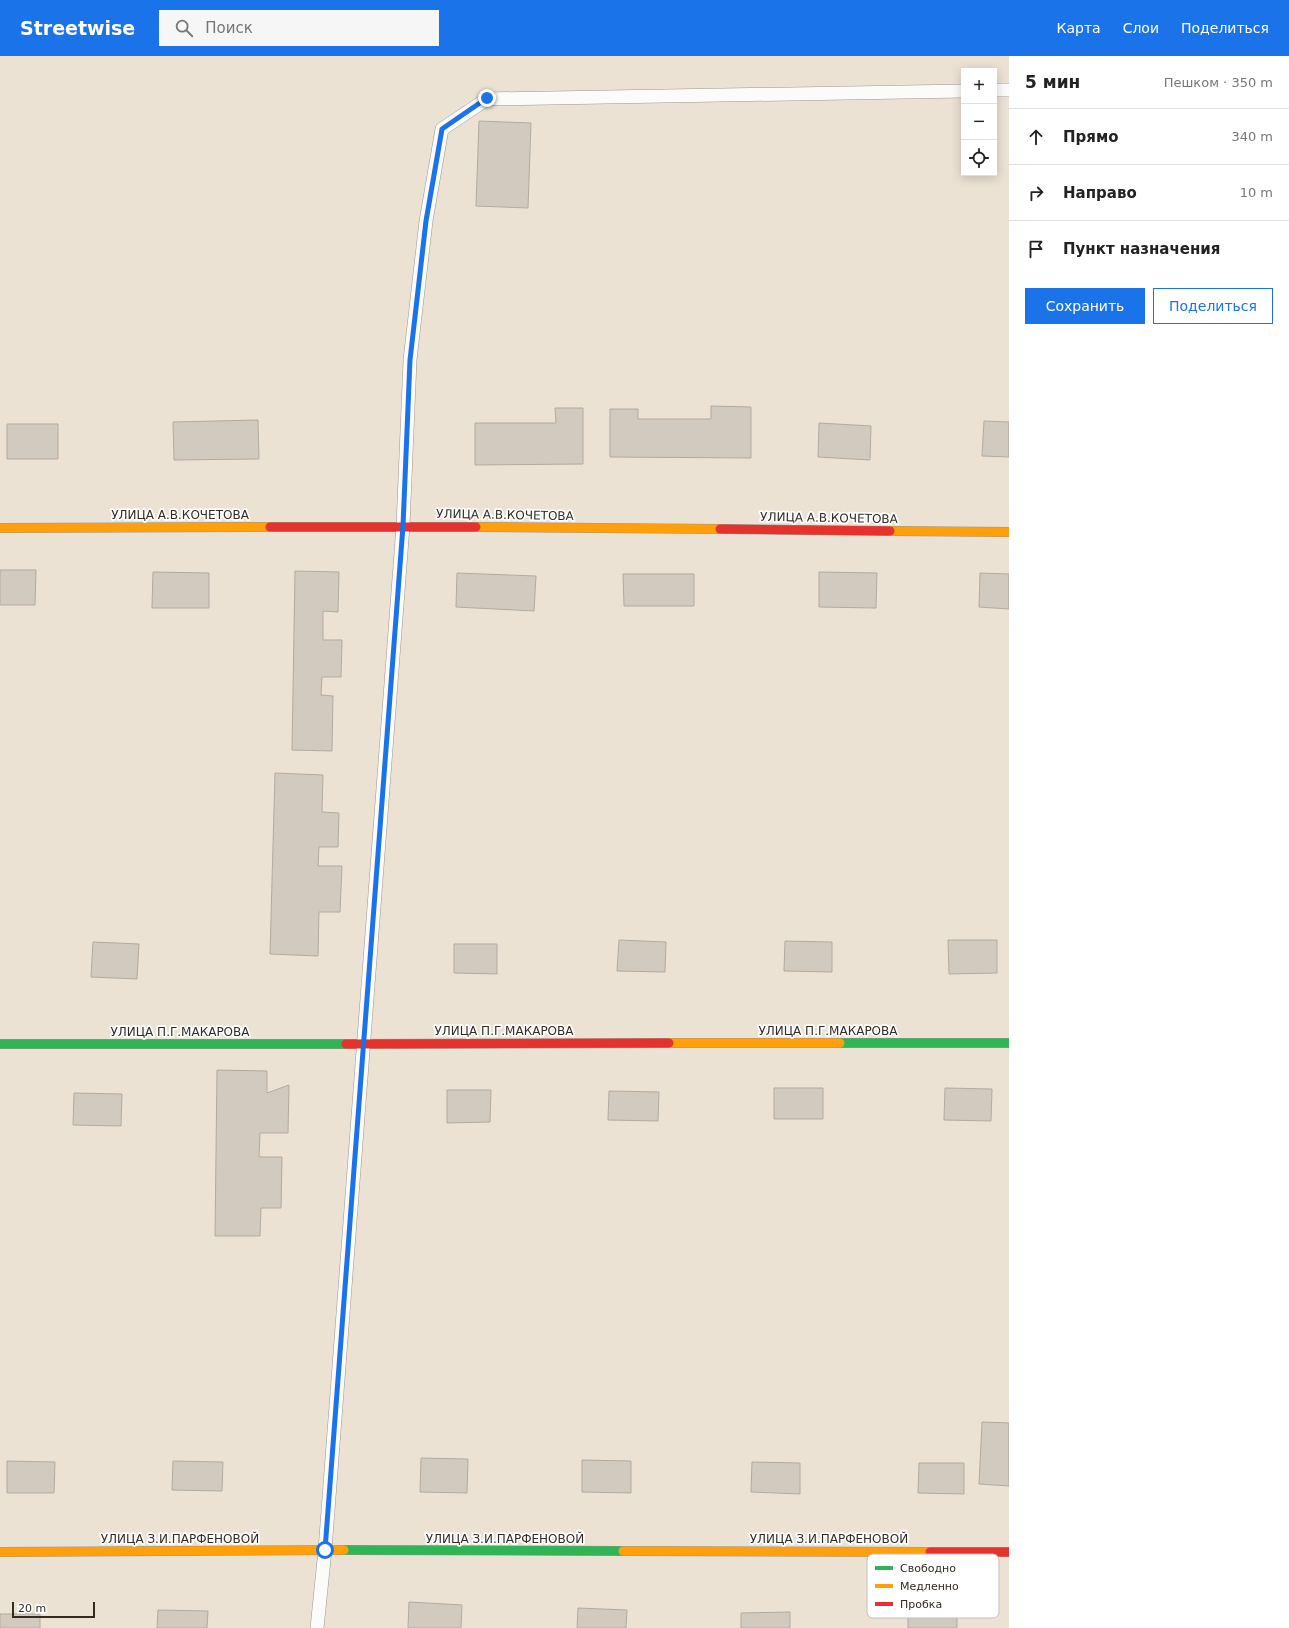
<!DOCTYPE html>
<html lang="ru">
<meta charset="utf-8">
<style>
body{margin:0;font-family:"DejaVu Sans",sans-serif;background:#f6f6f6;color:#222}
.controls{position:absolute;right:12px;top:12px;display:grid;overflow:hidden;border-radius:0px;box-shadow:0 2px 10px #0003}
.controls button{width:36px;height:36px;display:grid;place-items:center;padding:0;border:0;border-bottom:1px solid #e0e0e0;background:#fff;color:#222;font:20px sans-serif}
.scale{position:absolute;left:12px;bottom:10px;width:83px;box-sizing:border-box;padding-left:4px;border:2px solid #322b22;border-top:0;font-size:11px;line-height:14px;white-space:nowrap;color:#322b22;-webkit-text-stroke:3px #fff;paint-order:stroke}
.stop{position:absolute;width:12px;height:12px;margin:-9px;border:3px solid #1a73e8;border-radius:50%;background:#fff}
.stop.end{background:#1a73e8;border-color:#fff;box-shadow:0 1px 4px #0008}
.list{margin:0;padding:0;list-style:none}
h2{display:flex;justify-content:space-between;align-items:center;height:52px;margin:0;padding:0 16px;font-size:17px}
h2 small{font-size:13px;font-weight:400;color:#767676}
.list li{display:grid;grid-template-columns:26px 1fr auto;gap:12px;align-items:center;box-sizing:border-box;height:56px;padding:0 16px;border-top:1px solid #e0e0e0}
.list b{display:block;font-size:15px;white-space:nowrap}
.list em{font-size:13px;font-style:normal;color:#767676}
.actions{display:flex;gap:8px;padding:12px 16px}
.actions a{flex:1;padding:9px 0;border:1px solid #1a73e8;border-radius:0px;text-align:center;font-size:14px;color:#1a73e8}
.actions .main{background:#1a73e8;color:#fff}
.icon{flex:none;width:22px;height:22px;fill:none;stroke:currentColor;stroke-width:2;stroke-linecap:round;stroke-linejoin:round}
.map{position:relative;flex:none;width:1009px;height:1572px;overflow:hidden}
header{display:flex;align-items:center;gap:24px;box-sizing:border-box;height:56px;padding:0 20px;background:#1a73e8;color:#fff}
header strong{font-size:19px}
nav{display:flex;gap:22px;margin-inline-start:auto;font-size:14px}
.search{width:280px;height:36px;background:#f6f6f6;display:flex;align-items:center;gap:10px;box-sizing:border-box;padding:0 14px;border-radius:0px;color:#767676;font-size:15px}
main{display:flex}
aside{flex:1;background:#fff}
.map>svg:first-child{display:block}
.building{fill:#d1cabf;stroke:#b2aba0}
.lines{fill:none;stroke-linecap:round;stroke-linejoin:round}
.lane-casing{stroke:#9e978c;stroke-width:14}
.fast-casing{stroke:#9e978c;stroke-width:10}
.slow-casing{stroke:#9e978c;stroke-width:10}
.jam-casing{stroke:#9e978c;stroke-width:10}
.lane{stroke:#fcfbf9;stroke-width:13}
.fast{stroke:#30b455;stroke-width:9}
.slow{stroke:#ff9f0a;stroke-width:9}
.jam{stroke:#e5322d;stroke-width:9}
.route{stroke:#1a73e8;stroke-width:5}
.labels{text-anchor:middle;dominant-baseline:central;stroke-width:3.5;stroke-linejoin:round;paint-order:stroke}
.street-label{font-size:12px;fill:#322b22;stroke:#fff}
.key{fill:#fff;stroke:#c2bfbd;stroke-width:1}
.key-label{font-size:11px;fill:#322b22}
</style>
<header>
<strong>Streetwise</strong>
<div class="search"><svg class="icon" aria-label="search" viewBox="0 0 24 24"><circle cx="10" cy="10" r="6"/><path d="M15 15l6 6"/></svg>Поиск</div>
<nav><a>Карта</a><a>Слои</a><a>Поделиться</a></nav>
</header>
<main>
<div class="map">
<svg width="1009" height="1572" viewBox="0 0 1009 1572">
<rect width="100%" height="100%" fill="#ebe2d4"/>
<path class="building" d="M 479,65 L 531,67 L 528,152 L 476,150 Z
M 711,350 L 751,351 L 751,402 L 610,401 L 610,353 L 638,353 L 638,363 L 711,363 Z
M 555,352 L 583,352 L 583,408 L 475,409 L 475,367 L 556,367 Z
M 258,364 L 259,403 L 174,404 L 173,366 Z
M 984,365 L 1009,366 L 1009,401 L 982,400 Z
M 819,367 L 871,370 L 870,404 L 818,401 Z
M 7,368 L 58,368 L 58,403 L 7,403 Z
M 0,514 L 36,514 L 35,549 L 0,549 Z
M 295,515 L 339,516 L 338,556 L 323,555 L 323,584 L 342,584 L 341,621 L 322,621 L 321,639 L 333,640 L 332,695 L 292,694 Z
M 153,516 L 209,517 L 209,552 L 152,552 Z
M 819,516 L 877,517 L 876,552 L 819,551 Z
M 457,517 L 536,520 L 534,555 L 456,551 Z
M 980,517 L 1009,518 L 1009,553 L 979,551 Z
M 623,518 L 694,518 L 694,550 L 624,550 Z
M 275,717 L 323,719 L 322,756 L 339,757 L 338,791 L 319,791 L 318,810 L 342,810 L 340,856 L 319,856 L 318,900 L 270,898 Z
M 619,884 L 666,886 L 665,916 L 617,915 Z
M 948,884 L 997,884 L 997,917 L 949,918 Z
M 785,885 L 832,886 L 832,916 L 784,915 Z
M 93,886 L 139,888 L 137,923 L 91,921 Z
M 454,888 L 497,888 L 497,918 L 454,917 Z
M 217,1014 L 267,1015 L 267,1037 L 289,1029 L 288,1077 L 260,1077 L 259,1101 L 282,1101 L 281,1152 L 261,1152 L 260,1180 L 215,1180 Z
M 774,1032 L 823,1032 L 823,1063 L 774,1063 Z
M 945,1032 L 992,1033 L 991,1065 L 944,1064 Z
M 447,1034 L 491,1034 L 490,1066 L 447,1067 Z
M 609,1035 L 659,1036 L 658,1065 L 608,1064 Z
M 74,1037 L 122,1038 L 121,1070 L 73,1069 Z
M 982,1366 L 1009,1367 L 1009,1430 L 979,1428 Z
M 421,1402 L 468,1403 L 467,1437 L 420,1436 Z
M 582,1404 L 631,1405 L 631,1437 L 582,1436 Z
M 7,1405 L 55,1406 L 54,1437 L 7,1437 Z
M 173,1405 L 223,1406 L 222,1435 L 172,1434 Z
M 752,1406 L 800,1407 L 800,1438 L 751,1436 Z
M 919,1407 L 964,1407 L 964,1438 L 918,1437 Z
M 409,1546 L 462,1549 L 461,1572 L 408,1572 Z
M 578,1552 L 627,1554 L 626,1572 L 577,1572 Z
M 158,1554 L 208,1555 L 207,1572 L 157,1572 Z
M 908,1555 L 957,1556 L 957,1572 L 908,1572 Z
M 790,1556 L 790,1572 L 741,1572 L 741,1557 Z
M 0,1558 L 40,1558 L 40,1572 L 0,1572 Z"/>
<g class="lines">
<defs>
<path id="lane" d="M 994,34 L 1009,34
M 317,1572 L 325,1494 L 403,470 L 410,304 L 426,165 L 442,73 L 487,43 L 964,35"/>
<path id="fast" d="M 840,987 L 1009,987
M 0,988 L 346,988
M 344,1494 L 623,1495"/>
<path id="slow" d="M 476,471 L 720,473
M 0,472 L 270,471
M 890,475 L 1009,476
M 669,987 L 840,987
M 623,1495 L 930,1496
M 0,1496 L 344,1494"/>
<path id="jam" d="M 270,471 L 476,471
M 720,473 L 890,475
M 346,988 L 669,987
M 930,1496 L 1009,1496"/>
</defs>
<use href="#lane" class="lane-casing"/>
<use href="#fast" class="fast-casing"/>
<use href="#slow" class="slow-casing"/>
<use href="#jam" class="jam-casing"/>
<use href="#lane" class="lane"/>
<use href="#fast" class="fast"/>
<use href="#slow" class="slow"/>
<use href="#jam" class="jam"/>
</g>
<g class="lines">
<path class="route" d="M 325,1494 L 403,470 L 410,304 L 426,165 L 442,73 L 487,42"/>
</g>
<g class="labels">
<g class="street-label">
<text x="180" y="459">УЛИЦА А.В.КОЧЕТОВА</text>
<text transform="translate(505 459) rotate(1)">УЛИЦА А.В.КОЧЕТОВА</text>
<text transform="translate(829 462) rotate(1)">УЛИЦА А.В.КОЧЕТОВА</text>
<text x="504" y="975">УЛИЦА П.Г.МАКАРОВА</text>
<text x="828" y="975">УЛИЦА П.Г.МАКАРОВА</text>
<text x="180" y="976">УЛИЦА П.Г.МАКАРОВА</text>
<text x="180" y="1483">УЛИЦА З.И.ПАРФЕНОВОЙ</text>
<text x="505" y="1483">УЛИЦА З.И.ПАРФЕНОВОЙ</text>
<text x="829" y="1483">УЛИЦА З.И.ПАРФЕНОВОЙ</text>
</g>
</g>
<rect x="867" y="1498" width="132" height="64" rx="6" class="key"/>
<rect x="875" y="1510" width="18" height="4" fill="#30b455"/>
<rect x="875" y="1528" width="18" height="4" fill="#ff9f0a"/>
<rect x="875" y="1546" width="18" height="4" fill="#e5322d"/>
<g class="key-label">
<text x="900" y="1516">Свободно</text>
<text x="900" y="1534">Медленно</text>
<text x="900" y="1552">Пробка</text>
</g>
</svg>
<div class="controls">
<button>+</button>
<button>−</button>
<button><svg class="icon" aria-label="locate" viewBox="0 0 24 24"><circle cx="12" cy="12" r="6"/><path d="M12 2v4M12 18v4M2 12h4M18 12h4"/></svg></button>
</div>
<div class="scale">20 m</div>
<div class="stop" style="left:325px;top:1494px"></div>
<div class="stop end" style="left:487px;top:42px"></div>
</div>
<aside>
<h2>5 мин<small>Пешком · 350 m</small></h2>
<ul class="list">
<li><svg class="icon" aria-label="ahead" viewBox="0 0 24 24"><path d="M12 20V5M6 11l6-6 6 6"/></svg><div><b>Прямо</b></div><em>340 m</em></li>
<li><svg class="icon" aria-label="right" viewBox="0 0 24 24"><path d="M7 20v-9h11M14 6l5 5-5 5"/></svg><div><b>Направо</b></div><em>10 m</em></li>
<li><svg class="icon" aria-label="arrive" viewBox="0 0 24 24"><path d="M6 21V4h12l-3 4 3 4H6"/></svg><div><b>Пункт назначения</b></div></li>
</ul>
<div class="actions"><a class="main">Сохранить</a><a>Поделиться</a></div>
</aside>
</main>
